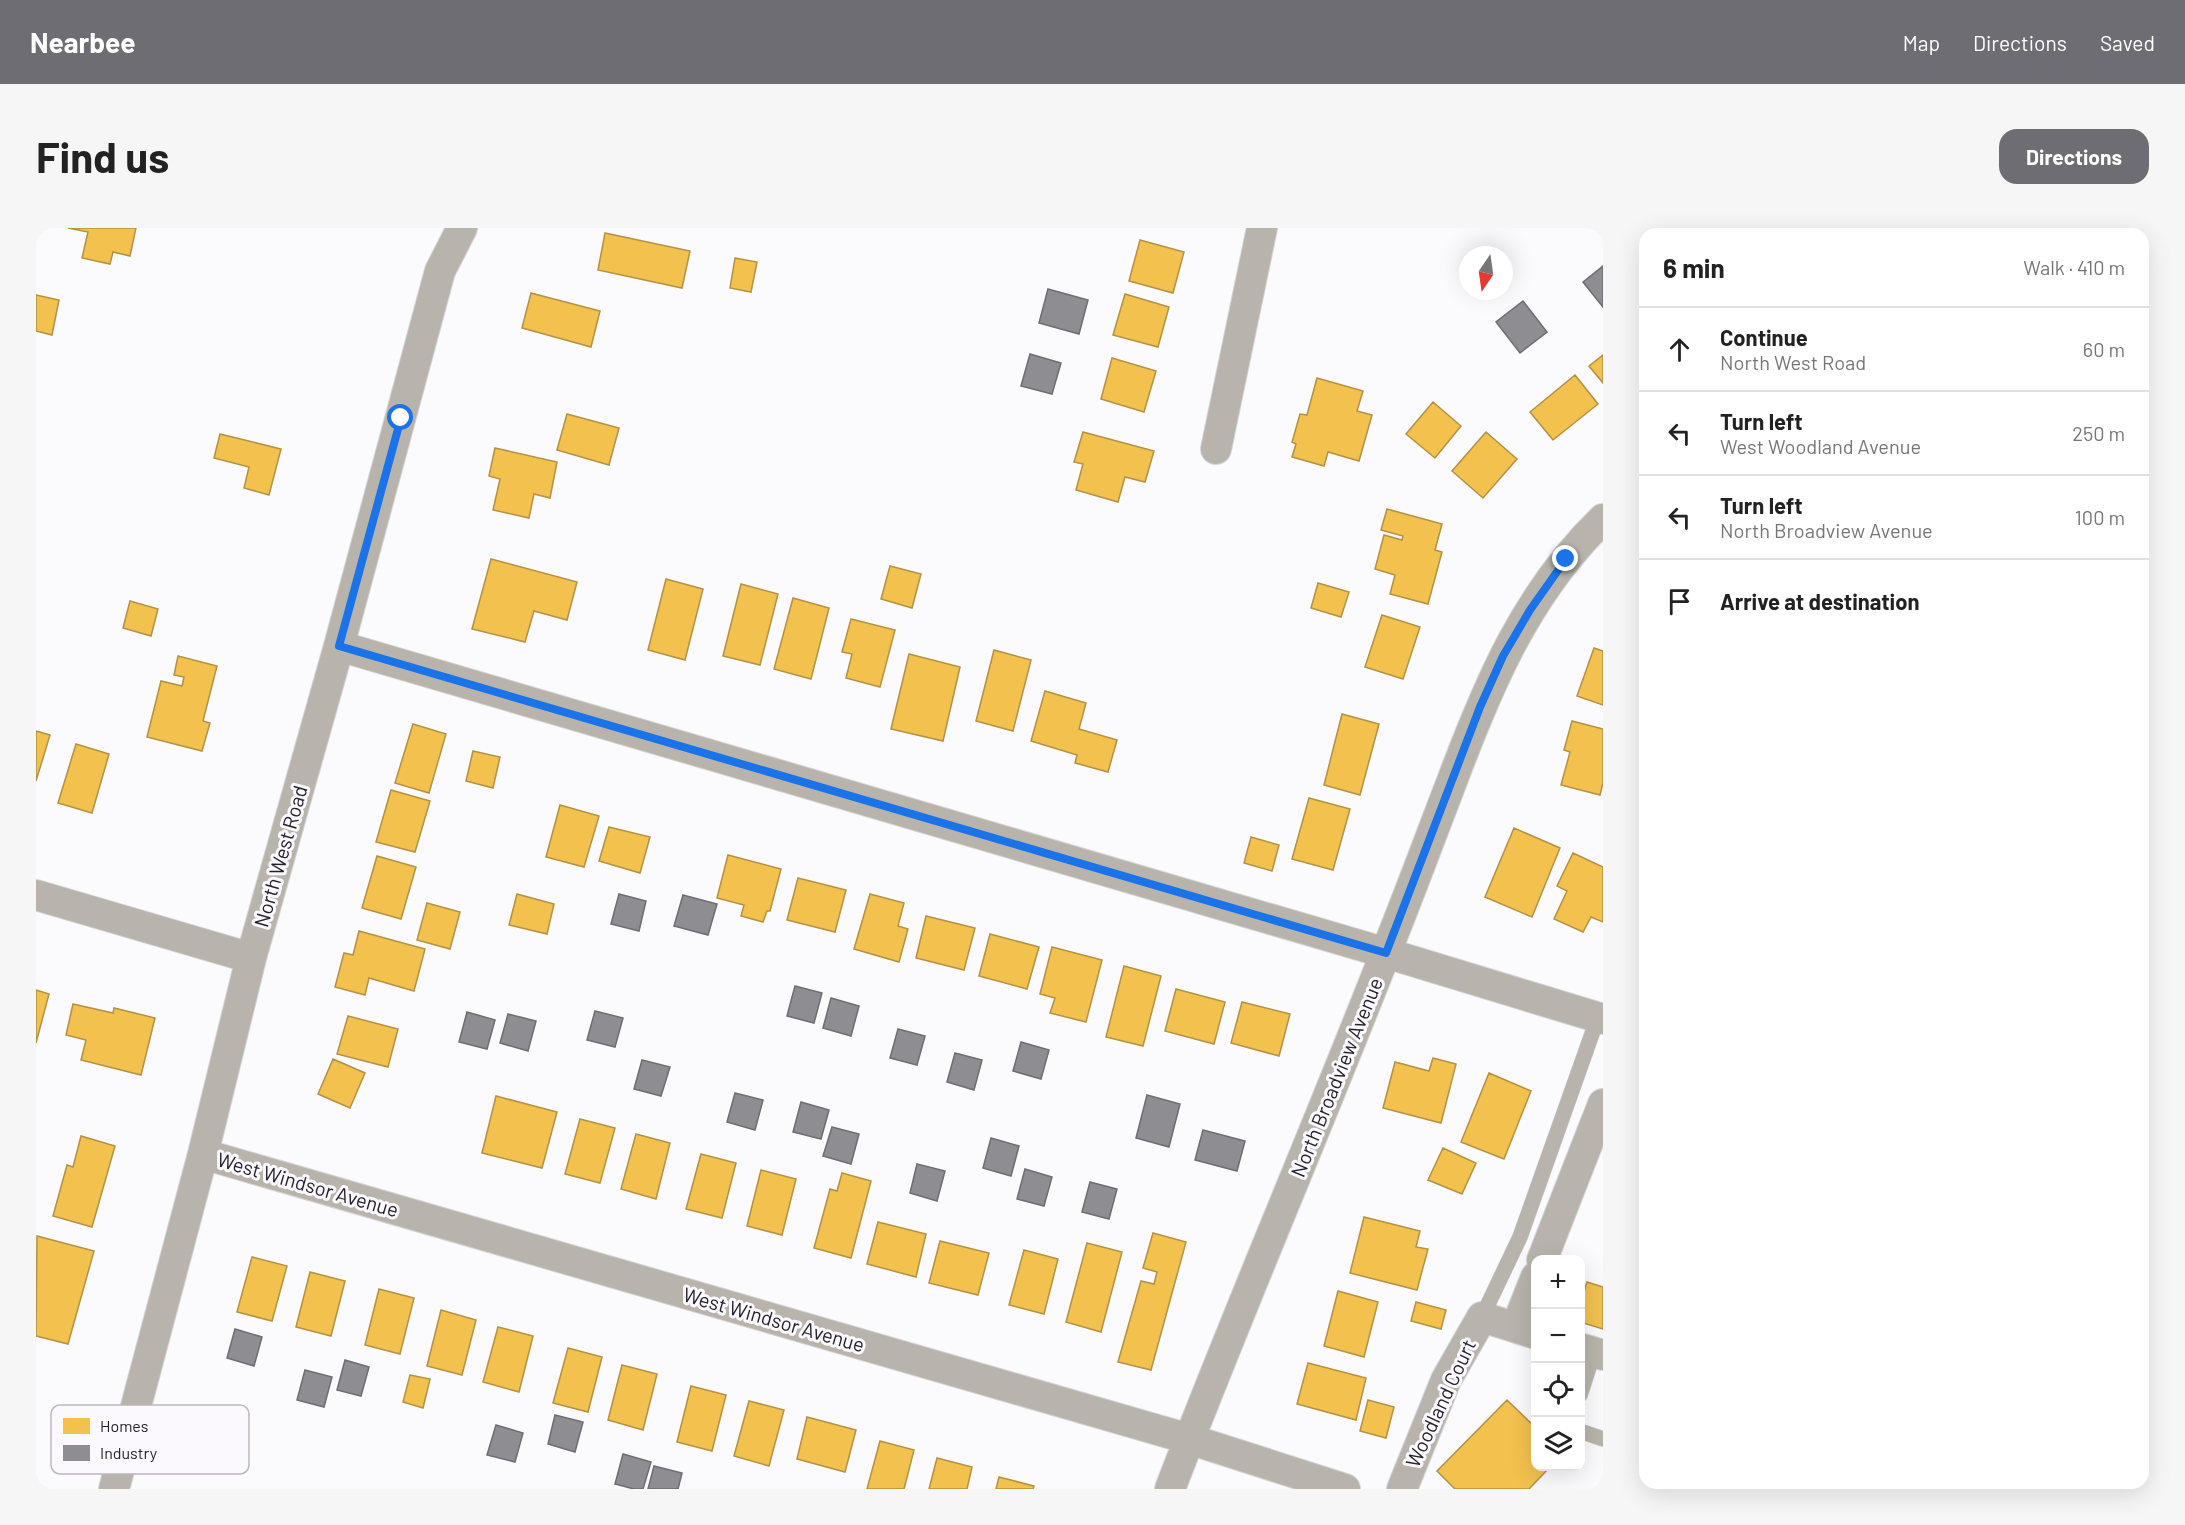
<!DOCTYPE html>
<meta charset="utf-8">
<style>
body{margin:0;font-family:Barlow,sans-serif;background:#f6f6f6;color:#222}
.controls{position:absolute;right:18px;bottom:18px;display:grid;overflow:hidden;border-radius:12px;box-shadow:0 6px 24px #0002}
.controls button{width:54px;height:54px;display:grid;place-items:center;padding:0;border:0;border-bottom:2px solid #e0e0e0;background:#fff;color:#222;font:30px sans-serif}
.compass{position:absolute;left:1423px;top:18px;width:54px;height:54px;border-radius:50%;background:#fff;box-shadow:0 6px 24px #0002;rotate:193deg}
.stop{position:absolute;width:18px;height:18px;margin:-14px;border:4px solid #1a73e8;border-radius:50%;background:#fff}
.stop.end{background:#1a73e8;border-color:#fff;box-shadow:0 2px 6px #0008}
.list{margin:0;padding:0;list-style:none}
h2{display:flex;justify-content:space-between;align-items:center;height:78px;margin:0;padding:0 24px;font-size:26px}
h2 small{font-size:20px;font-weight:400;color:#767676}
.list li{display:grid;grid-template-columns:39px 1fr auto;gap:18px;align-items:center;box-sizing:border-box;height:84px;padding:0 24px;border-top:2px solid #e0e0e0}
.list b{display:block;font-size:22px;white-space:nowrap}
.list p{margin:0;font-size:20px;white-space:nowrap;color:#767676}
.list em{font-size:20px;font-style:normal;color:#767676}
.icon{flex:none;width:33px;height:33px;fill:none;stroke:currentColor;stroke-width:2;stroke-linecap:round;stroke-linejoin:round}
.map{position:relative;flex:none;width:1567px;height:1261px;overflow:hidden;border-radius:18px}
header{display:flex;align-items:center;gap:36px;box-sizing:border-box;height:84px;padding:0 30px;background:#6f6d74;color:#fff}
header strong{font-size:28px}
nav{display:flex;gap:33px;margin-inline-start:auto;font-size:21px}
.intro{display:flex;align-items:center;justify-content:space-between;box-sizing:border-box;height:144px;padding:0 36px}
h1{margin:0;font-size:42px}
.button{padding:15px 27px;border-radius:18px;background:#6f6d74;color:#fff;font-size:21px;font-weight:700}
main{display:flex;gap:36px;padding:0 36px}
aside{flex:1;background:#fff;border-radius:18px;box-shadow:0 6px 24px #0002}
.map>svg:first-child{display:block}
.homes{fill:#f2c14e;stroke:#b49143;stroke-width:1.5}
.industry{fill:#8d8d92;stroke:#6e6d73;stroke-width:1.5}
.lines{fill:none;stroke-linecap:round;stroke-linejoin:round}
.lane-casing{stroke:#d4d4d6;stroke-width:16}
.street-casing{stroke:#d4d4d6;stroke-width:32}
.lane{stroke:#b8b4ac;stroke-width:15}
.street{stroke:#b8b4ac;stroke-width:30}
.route{stroke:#1a73e8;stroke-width:8}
.labels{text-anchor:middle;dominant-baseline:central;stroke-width:6;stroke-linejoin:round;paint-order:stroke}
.street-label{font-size:20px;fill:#24212a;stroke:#fbf9fe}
.key{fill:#fbf9fe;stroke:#bab8be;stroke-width:1.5}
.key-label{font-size:16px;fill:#24212a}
</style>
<header>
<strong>Nearbee</strong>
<nav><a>Map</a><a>Directions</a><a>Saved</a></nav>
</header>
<div class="intro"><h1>Find us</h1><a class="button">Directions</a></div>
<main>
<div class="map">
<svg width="1567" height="1261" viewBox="0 0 1567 1261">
<rect width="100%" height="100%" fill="#fbfafd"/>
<path class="homes" d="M 32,0 L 100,0 L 94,28 L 77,24 L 74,36 L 46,30 L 52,4 Z
M 569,5 L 654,23 L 646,60 L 562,42 Z
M 1104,12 L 1148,24 L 1137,65 L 1093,53 Z
M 699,30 L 721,34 L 715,64 L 694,60 Z
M 495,65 L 564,83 L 555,119 L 486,100 Z
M 1089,66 L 1133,79 L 1122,119 L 1077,107 Z
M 0,67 L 23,72 L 16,107 L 0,103 Z
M 1567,127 L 1567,155 L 1553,138 Z
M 1076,130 L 1120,143 L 1108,184 L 1065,171 Z
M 1539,147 L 1562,176 L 1517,212 L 1494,184 Z
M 1281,150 L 1327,163 L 1321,183 L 1336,187 L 1323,233 L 1292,224 L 1288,238 L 1256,229 L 1260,216 L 1256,214 L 1264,186 L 1271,187 Z
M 1397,174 L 1425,198 L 1399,230 L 1370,206 Z
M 531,186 L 583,200 L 573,237 L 521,222 Z
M 1047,204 L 1118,223 L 1109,254 L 1089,249 L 1082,274 L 1040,262 L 1047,236 L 1038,234 Z
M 1450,204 L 1481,231 L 1447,270 L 1416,243 Z
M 184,206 L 245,221 L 233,267 L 208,260 L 213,239 L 178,230 Z
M 459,220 L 521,234 L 514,270 L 498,266 L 493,290 L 457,282 L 464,251 L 453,248 Z
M 1351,281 L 1406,296 L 1399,322 L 1406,324 L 1392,376 L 1354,366 L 1359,347 L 1339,341 L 1348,307 L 1366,312 L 1367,308 L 1345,302 Z
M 455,331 L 541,354 L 531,392 L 498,383 L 489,414 L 436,401 Z
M 854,338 L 885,346 L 876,380 L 845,371 Z
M 630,351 L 667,361 L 649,432 L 612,422 Z
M 1282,355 L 1313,364 L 1305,389 L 1275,380 Z
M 705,356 L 742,366 L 724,437 L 687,428 Z
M 757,370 L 793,380 L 775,451 L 738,441 Z
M 94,373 L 122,381 L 115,408 L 87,400 Z
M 1346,387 L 1384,399 L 1367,451 L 1329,439 Z
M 815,391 L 859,402 L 844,459 L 810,450 L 816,426 L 806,424 Z
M 1558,420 L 1567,423 L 1567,477 L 1541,468 Z
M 958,422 L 995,432 L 977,503 L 940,493 Z
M 873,426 L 924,439 L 907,513 L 855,501 Z
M 142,428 L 181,438 L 167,493 L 174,495 L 166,523 L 111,509 L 125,453 L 146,458 L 148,449 L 138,447 Z
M 1009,463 L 1050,475 L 1043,501 L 1081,512 L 1072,544 L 1039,535 L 1041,527 L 995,513 Z
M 1306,486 L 1343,496 L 1324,567 L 1288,557 Z
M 1536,493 L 1567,501 L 1567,555 L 1564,567 L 1525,557 L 1534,524 L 1528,522 Z
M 377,496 L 410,506 L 393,565 L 359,555 Z
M 0,503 L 14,507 L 0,553 Z
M 40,516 L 73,526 L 56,585 L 22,575 Z
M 437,523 L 464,529 L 457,560 L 430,553 Z
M 355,562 L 394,573 L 379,624 L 340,614 Z
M 1273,570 L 1314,581 L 1297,642 L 1256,631 Z
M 524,577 L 563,588 L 548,639 L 510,629 Z
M 573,599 L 614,609 L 604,645 L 563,633 Z
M 1478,600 L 1524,620 L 1496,689 L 1449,669 Z
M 1215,609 L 1243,617 L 1236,643 L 1208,635 Z
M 1537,625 L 1567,639 L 1567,694 L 1555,689 L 1547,704 L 1518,691 L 1531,663 L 1521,658 Z
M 692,627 L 745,641 L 734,683 L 731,683 L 727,694 L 705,688 L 708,677 L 681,670 Z
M 341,628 L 380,639 L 365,691 L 326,680 Z
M 762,650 L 810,662 L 799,704 L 751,692 Z
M 481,666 L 518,676 L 511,706 L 473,697 Z
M 834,666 L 868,675 L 862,698 L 872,701 L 863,734 L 818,721 Z
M 391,675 L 424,684 L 414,721 L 381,712 Z
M 890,688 L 939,700 L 928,742 L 880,730 Z
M 323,703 L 389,721 L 378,763 L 333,750 L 329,767 L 299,759 L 308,725 L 317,727 Z
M 954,706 L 1003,719 L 991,761 L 943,748 Z
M 1016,719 L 1066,732 L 1050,794 L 1014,785 L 1019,770 L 1004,766 Z
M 1088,738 L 1125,748 L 1107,818 L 1070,809 Z
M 1140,761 L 1189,774 L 1178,816 L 1129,803 Z
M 0,762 L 13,766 L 0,815 Z
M 1206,774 L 1254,786 L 1243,828 L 1195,815 Z
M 37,776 L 77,785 L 78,780 L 119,790 L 105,847 L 45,832 L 50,812 L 30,807 Z
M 312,788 L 362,801 L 352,839 L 301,826 Z
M 1397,830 L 1420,836 L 1405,895 L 1347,880 L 1359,834 L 1393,843 Z
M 297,831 L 329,845 L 314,880 L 282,866 Z
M 1453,845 L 1495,863 L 1468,931 L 1425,914 Z
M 460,868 L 521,884 L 506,940 L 446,925 Z
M 544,891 L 579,900 L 564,955 L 529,946 Z
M 600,906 L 634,915 L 620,971 L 585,961 Z
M 45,908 L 79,918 L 56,999 L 17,988 L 31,937 L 37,939 Z
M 1407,920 L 1440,935 L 1426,966 L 1392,952 Z
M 665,926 L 700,935 L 686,990 L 650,981 Z
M 725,942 L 760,951 L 746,1007 L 711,998 Z
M 806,945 L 835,953 L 815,1030 L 778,1020 L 794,961 L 801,963 Z
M 1328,989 L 1384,1003 L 1380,1019 L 1392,1021 L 1381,1062 L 1314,1045 Z
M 842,994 L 890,1006 L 880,1049 L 831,1036 Z
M 1117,1005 L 1150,1014 L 1115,1142 L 1082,1134 L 1105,1053 L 1118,1056 L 1121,1044 L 1107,1040 Z
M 1,1008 L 58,1023 L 32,1116 L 0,1108 Z
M 904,1013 L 953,1025 L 942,1067 L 893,1055 Z
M 1051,1015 L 1086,1024 L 1065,1104 L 1030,1094 Z
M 988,1022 L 1022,1031 L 1008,1086 L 973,1077 Z
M 216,1029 L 251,1038 L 236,1093 L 201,1084 Z
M 274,1044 L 309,1053 L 295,1108 L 260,1099 Z
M 1551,1054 L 1567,1059 L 1567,1101 L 1544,1094 L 1544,1077 Z
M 343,1061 L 378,1070 L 364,1126 L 329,1117 Z
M 1302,1063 L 1342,1074 L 1328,1129 L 1288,1118 Z
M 1380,1074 L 1410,1082 L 1405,1101 L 1375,1093 Z
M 405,1082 L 440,1092 L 426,1147 L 391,1138 Z
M 462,1099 L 497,1108 L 483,1164 L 447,1154 Z
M 532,1120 L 566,1129 L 552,1184 L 517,1175 Z
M 1272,1135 L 1330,1150 L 1320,1192 L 1261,1176 Z
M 586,1137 L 621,1146 L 607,1202 L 572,1192 Z
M 374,1147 L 394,1151 L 387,1180 L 367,1174 Z
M 655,1158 L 690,1167 L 676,1223 L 641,1214 Z
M 1332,1172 L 1358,1179 L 1350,1210 L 1324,1203 Z
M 1471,1172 L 1500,1200 L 1500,1238 L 1515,1238 L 1493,1261 L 1419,1261 L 1401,1243 Z
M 713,1173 L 748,1182 L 733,1238 L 698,1228 Z
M 771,1189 L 820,1202 L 809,1244 L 761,1231 Z
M 844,1213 L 878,1222 L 868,1261 L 831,1261 Z
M 901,1230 L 936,1239 L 931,1261 L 893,1261 Z
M 963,1249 L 998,1258 L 997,1261 L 960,1261 Z"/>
<path class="industry" d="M 1567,38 L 1567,79 L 1547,54 Z
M 1012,61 L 1052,72 L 1043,106 L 1003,95 Z
M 1487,73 L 1511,104 L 1484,125 L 1460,94 Z
M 994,126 L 1025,135 L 1016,166 L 985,158 Z
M 583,666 L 610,673 L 603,703 L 575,696 Z
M 647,667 L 681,676 L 672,707 L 638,698 Z
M 759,758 L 786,765 L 778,795 L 751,788 Z
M 795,770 L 823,778 L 815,808 L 787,800 Z
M 559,783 L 587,790 L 579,819 L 551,812 Z
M 431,784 L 459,792 L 451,821 L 423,814 Z
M 472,786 L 500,793 L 492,823 L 464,815 Z
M 862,801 L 889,808 L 881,837 L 854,830 Z
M 985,814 L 1013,822 L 1005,851 L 977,843 Z
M 919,825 L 946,832 L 938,862 L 911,854 Z
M 606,832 L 634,839 L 625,868 L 598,861 Z
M 699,865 L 727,872 L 719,902 L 691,894 Z
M 1111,867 L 1144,876 L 1133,919 L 1100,910 Z
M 765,874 L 793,882 L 785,911 L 757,904 Z
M 796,899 L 823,906 L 815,936 L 787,928 Z
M 1167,902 L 1209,913 L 1201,943 L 1159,932 Z
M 955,910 L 983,918 L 975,948 L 947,940 Z
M 881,936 L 909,943 L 901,973 L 874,965 Z
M 989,941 L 1016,949 L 1008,978 L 981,971 Z
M 1054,954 L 1081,961 L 1073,991 L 1046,984 Z
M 199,1101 L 226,1109 L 218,1138 L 191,1130 Z
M 309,1132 L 333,1139 L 325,1168 L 301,1162 Z
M 269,1142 L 296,1149 L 288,1179 L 261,1172 Z
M 519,1187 L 547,1194 L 539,1224 L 512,1216 Z
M 460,1197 L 487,1205 L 479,1234 L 451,1227 Z
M 587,1226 L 615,1234 L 607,1261 L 598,1261 L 579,1256 Z
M 618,1238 L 646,1245 L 642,1261 L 612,1261 Z"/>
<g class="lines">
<defs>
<path id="lane" d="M 1446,1089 L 1484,1009 L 1562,789
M 1544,1167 L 1558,1124
M 1544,1203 L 1567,1211"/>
<path id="street" d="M 1180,221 L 1226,0
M 303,418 L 1350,725 L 1567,791
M 0,667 L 215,730
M 167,926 L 1153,1211 L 1309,1261
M 1506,1032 L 1567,876
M 1480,1099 L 1500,1049
M 1544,1120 L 1567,1127
M 78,1261 L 167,926 L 215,730 L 303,418 L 404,43 L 426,0
M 1134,1261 C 1203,1081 1280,903 1350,724 C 1373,667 1394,610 1416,553 C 1452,457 1491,364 1567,291
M 1366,1261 L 1410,1152 L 1446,1089 L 1500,1106"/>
</defs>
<use href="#lane" class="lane-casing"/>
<use href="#street" class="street-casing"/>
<use href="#lane" class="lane"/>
<use href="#street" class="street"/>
</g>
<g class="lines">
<path class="route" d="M 365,190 L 303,418 L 1350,725 L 1444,479 L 1467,428 L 1494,382 L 1530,331"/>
</g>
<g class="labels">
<g class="street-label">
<text transform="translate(244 628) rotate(-74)">North West Road</text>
<text transform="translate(1300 849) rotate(-68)">North Broadview Avenue</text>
<text transform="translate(272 956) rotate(16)">West Windsor Avenue</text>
<text transform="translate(738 1091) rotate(16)">West Windsor Avenue</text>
<text transform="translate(1404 1175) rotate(-65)">Woodland Court</text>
</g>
</g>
<rect x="15" y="1177" width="198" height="69" rx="9" class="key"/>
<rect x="27" y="1190" width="27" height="16" fill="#f2c14e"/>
<rect x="27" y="1217" width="27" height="16" fill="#8d8d92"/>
<g class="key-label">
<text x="64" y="1204">Homes</text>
<text x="64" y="1231">Industry</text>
</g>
</svg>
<div class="controls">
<button>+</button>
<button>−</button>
<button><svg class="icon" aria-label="locate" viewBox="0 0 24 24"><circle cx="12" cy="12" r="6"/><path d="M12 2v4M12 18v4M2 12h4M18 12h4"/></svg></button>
<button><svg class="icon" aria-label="layers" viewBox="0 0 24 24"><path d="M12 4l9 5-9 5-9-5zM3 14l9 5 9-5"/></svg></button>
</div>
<svg class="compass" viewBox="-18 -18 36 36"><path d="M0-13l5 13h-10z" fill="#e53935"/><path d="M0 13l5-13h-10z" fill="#767676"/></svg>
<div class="stop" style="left:365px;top:190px"></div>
<div class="stop end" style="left:1530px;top:331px"></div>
</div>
<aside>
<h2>6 min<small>Walk · 410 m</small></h2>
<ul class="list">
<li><svg class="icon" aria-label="ahead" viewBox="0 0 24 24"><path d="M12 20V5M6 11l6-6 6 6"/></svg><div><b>Continue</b><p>North West Road</p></div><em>60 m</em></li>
<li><svg class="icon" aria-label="left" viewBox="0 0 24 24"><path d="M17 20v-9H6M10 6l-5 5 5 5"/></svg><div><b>Turn left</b><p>West Woodland Avenue</p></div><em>250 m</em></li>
<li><svg class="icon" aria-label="left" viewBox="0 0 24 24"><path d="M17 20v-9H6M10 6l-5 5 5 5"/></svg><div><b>Turn left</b><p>North Broadview Avenue</p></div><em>100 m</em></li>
<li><svg class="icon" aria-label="arrive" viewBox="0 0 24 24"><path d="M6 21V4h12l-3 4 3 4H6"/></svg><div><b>Arrive at destination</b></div></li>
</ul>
</aside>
</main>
